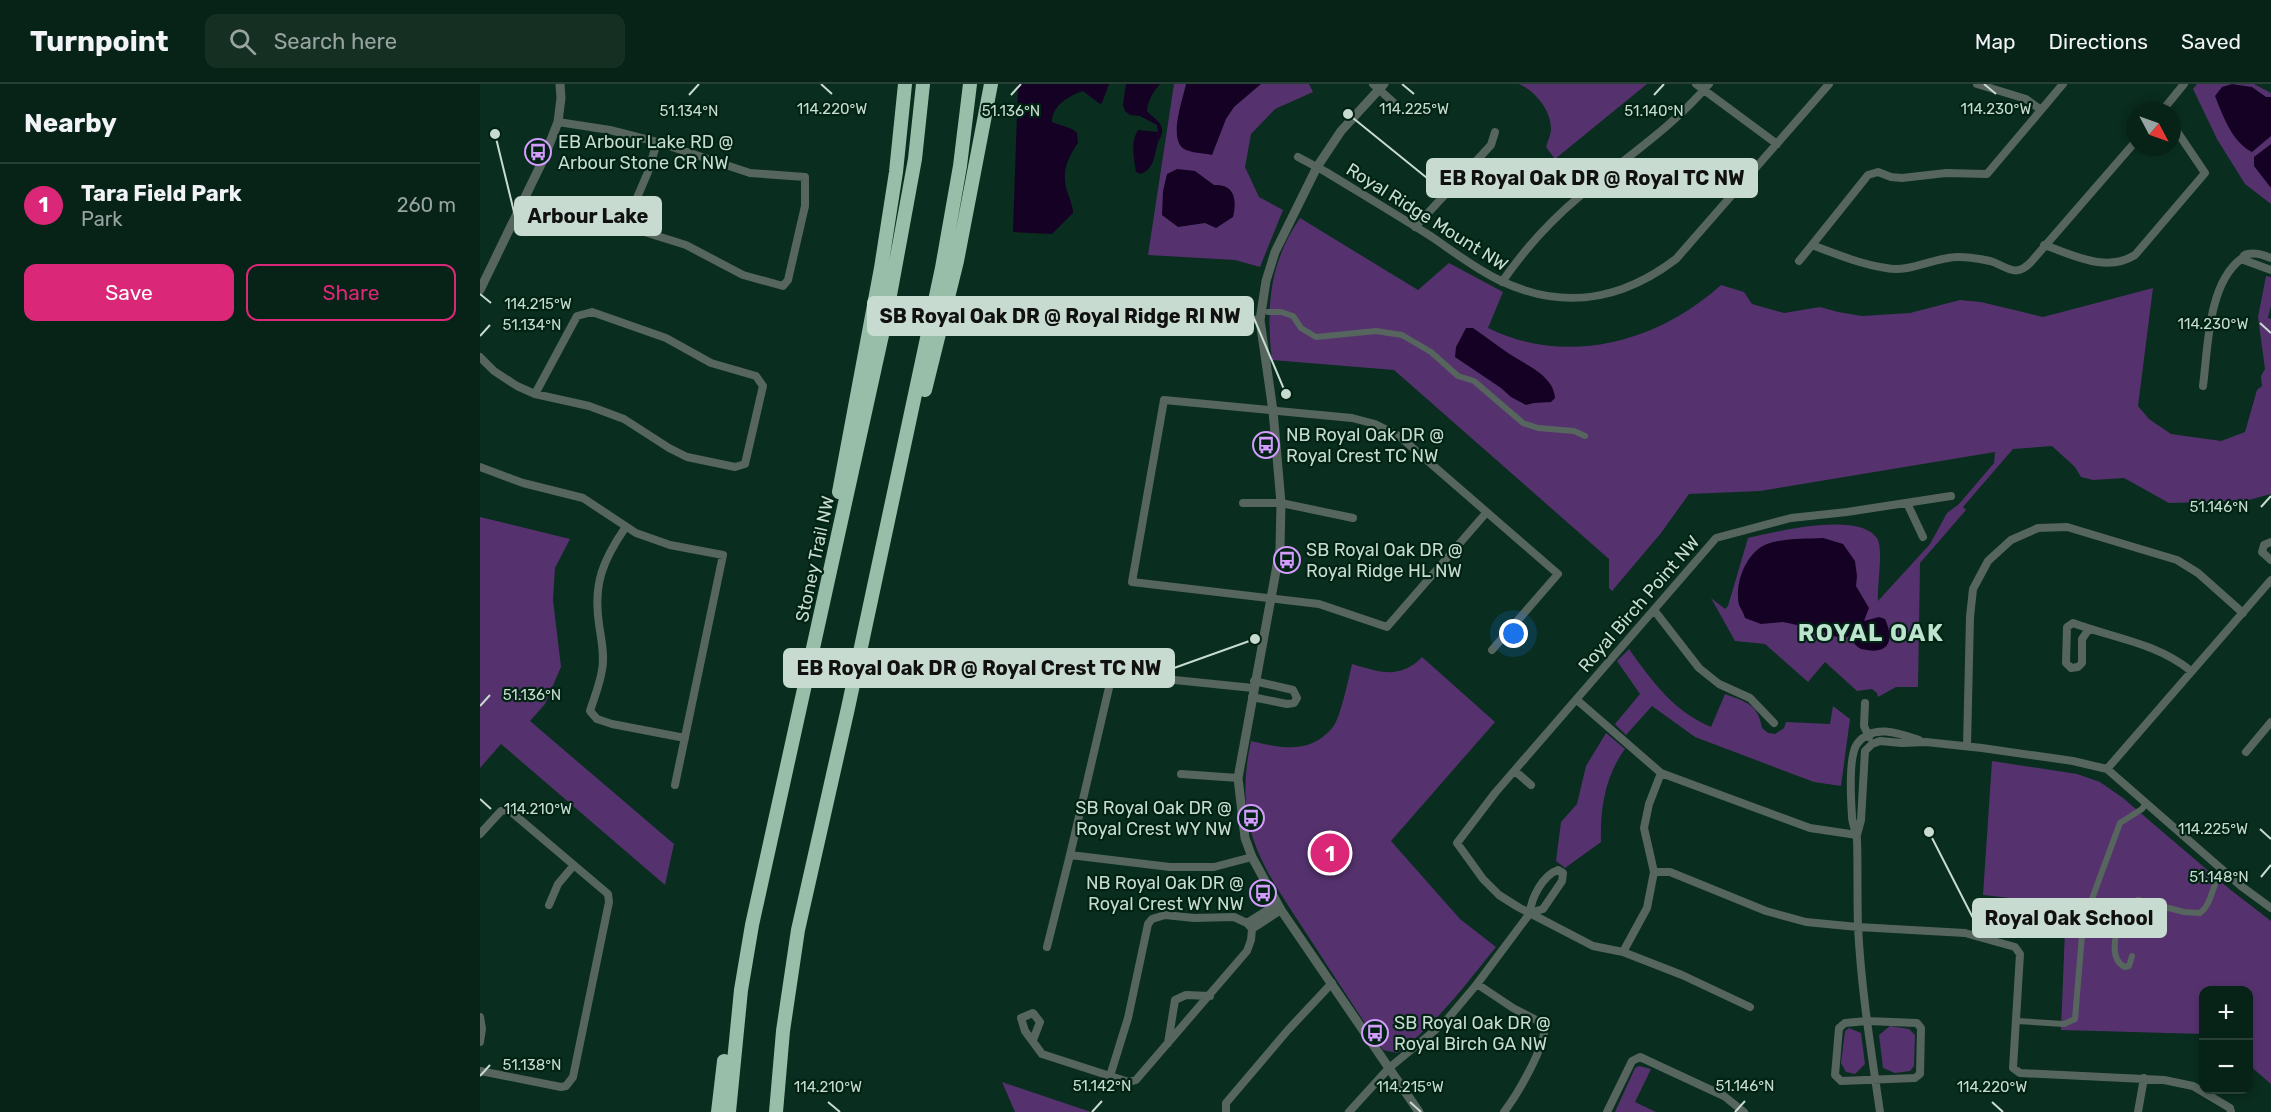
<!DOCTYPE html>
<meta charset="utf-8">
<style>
body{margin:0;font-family:Rubik,sans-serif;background:#152f23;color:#f1f3f6}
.controls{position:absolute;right:18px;bottom:18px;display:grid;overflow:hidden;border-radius:12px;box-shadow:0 3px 9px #0003}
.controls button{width:54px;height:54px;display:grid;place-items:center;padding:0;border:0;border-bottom:2px solid #283f35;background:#072216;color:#f1f3f6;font:30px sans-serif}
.compass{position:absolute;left:1647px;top:18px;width:54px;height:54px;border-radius:50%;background:#072216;box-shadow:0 3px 9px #0003;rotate:131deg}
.you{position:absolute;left:1034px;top:550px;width:21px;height:21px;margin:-15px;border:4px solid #fff;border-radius:50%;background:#1a73e8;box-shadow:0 0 0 9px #1a73e833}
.badge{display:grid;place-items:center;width:39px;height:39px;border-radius:50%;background:#db2777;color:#fff;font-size:20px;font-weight:700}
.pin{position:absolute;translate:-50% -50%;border:3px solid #fff;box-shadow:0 2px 6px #0006}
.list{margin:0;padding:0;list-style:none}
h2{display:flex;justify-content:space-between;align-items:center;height:78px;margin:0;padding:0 24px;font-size:26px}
h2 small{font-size:20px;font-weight:400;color:#98a4a1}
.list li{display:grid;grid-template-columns:39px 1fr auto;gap:18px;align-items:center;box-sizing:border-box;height:84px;padding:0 24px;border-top:2px solid #283f35}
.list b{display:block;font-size:22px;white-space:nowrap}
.list p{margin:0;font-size:20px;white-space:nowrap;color:#98a4a1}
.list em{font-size:20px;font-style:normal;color:#98a4a1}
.actions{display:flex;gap:12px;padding:18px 24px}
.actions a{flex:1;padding:14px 0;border:2px solid #db2777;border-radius:12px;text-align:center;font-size:21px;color:#db2777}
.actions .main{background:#db2777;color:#fff}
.icon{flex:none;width:33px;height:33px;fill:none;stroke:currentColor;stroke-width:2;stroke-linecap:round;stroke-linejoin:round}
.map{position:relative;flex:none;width:1791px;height:1028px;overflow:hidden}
header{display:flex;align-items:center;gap:36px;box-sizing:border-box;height:84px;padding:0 30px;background:#072216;border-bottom:2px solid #283f35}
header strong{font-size:28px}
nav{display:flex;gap:33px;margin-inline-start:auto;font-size:21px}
.search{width:420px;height:54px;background:#152f23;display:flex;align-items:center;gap:15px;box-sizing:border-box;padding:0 21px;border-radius:12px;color:#98a4a1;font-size:22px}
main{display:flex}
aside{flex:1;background:#072216}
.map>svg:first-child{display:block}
.green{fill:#55326e}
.water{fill:#150123}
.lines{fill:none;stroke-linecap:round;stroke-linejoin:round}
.pedestrian{stroke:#56655d;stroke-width:6}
.minor{stroke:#56655d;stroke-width:8}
.tertiary{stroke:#56655d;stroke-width:9}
.motorway{stroke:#98beaa;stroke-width:14}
.ticks{fill:none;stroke:#c8dbd0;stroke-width:2}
.labels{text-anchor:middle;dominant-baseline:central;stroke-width:4.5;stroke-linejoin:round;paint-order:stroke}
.poi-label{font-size:18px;fill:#c8dbd0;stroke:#002314;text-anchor:start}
.street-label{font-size:18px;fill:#c8dbd0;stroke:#002314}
.district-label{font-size:24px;font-weight:bold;letter-spacing:1.5px;fill:#bce3cd;stroke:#002314}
.ticks-label{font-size:15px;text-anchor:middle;fill:#c8dbd0;stroke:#002314;stroke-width:4.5;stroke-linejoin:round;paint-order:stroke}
.leader{fill:none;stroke:#c8dbd0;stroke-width:2}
.callout-dot{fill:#c8dbd0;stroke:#002314;stroke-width:2}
.callout{fill:#c8dbd0;stroke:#c8dbd0;stroke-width:2}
.callout-label{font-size:20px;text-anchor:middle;font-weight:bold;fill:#111}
</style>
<header>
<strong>Turnpoint</strong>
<div class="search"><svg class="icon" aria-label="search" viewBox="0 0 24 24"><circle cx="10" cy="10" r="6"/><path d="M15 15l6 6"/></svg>Search here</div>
<nav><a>Map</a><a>Directions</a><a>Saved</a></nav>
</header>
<main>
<aside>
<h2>Nearby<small></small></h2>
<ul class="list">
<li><span class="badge">1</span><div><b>Tara Field Park</b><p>Park</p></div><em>260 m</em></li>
</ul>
<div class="actions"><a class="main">Save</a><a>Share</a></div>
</aside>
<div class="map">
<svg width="1791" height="1028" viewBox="0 0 1791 1028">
<rect width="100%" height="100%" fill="#092d1e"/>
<path class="green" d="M 694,0 L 829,0 L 833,8 L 795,25 L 771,50 L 765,83 L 779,113 L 803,126 L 780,183 L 755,176 L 668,171 Z
M 1039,0 L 1167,0 L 1075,75 L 1066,63 C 1068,57 1071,50 1071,45 C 1071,26 1055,7 1039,0 Z
M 1717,0 L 1774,0 L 1791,9 L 1791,120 L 1765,100 L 1737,55 L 1713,5 Z
M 820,134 L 938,206 L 969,179 L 1023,208 L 1008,244 C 1087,283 1178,258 1241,201 L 1264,208 L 1272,220 L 1304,229 L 1340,223 L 1358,228 L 1382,232 L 1430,229 L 1480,216 L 1501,218 L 1563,233 L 1673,204 L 1658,322 L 1669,335 L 1691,350 L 1741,357 L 1765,348 L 1777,306 L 1782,302 L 1781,292 L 1785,285 L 1778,233 L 1786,192 L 1791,193 L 1791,221 L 1788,234 L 1791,235 L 1791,410 L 1765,417 L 1689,419 L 1644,394 L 1613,396 L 1601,393 L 1595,383 L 1572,362 L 1533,365 L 1483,423 L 1486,426 L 1440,479 L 1438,603 L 1416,603 L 1398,613 L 1397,609 L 1392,605 L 1377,607 L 1345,578 L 1328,598 L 1285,560 L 1255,557 L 1231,514 L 1245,525 L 1248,522 L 1268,454 C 1295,448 1382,426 1398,456 C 1403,467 1397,503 1398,517 L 1450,460 L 1467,429 L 1479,420 L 1514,379 L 1515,368 L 1280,407 L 1209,410 L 1181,449 L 1132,507 L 1129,504 L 1129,475 L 914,286 L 792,276 C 786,224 789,179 820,134 Z
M 0,433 L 90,455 L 75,484 L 73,516 L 81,583 L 65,620 L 50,637 L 194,760 L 185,801 L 21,660 L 0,684 Z
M 1149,565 C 1172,597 1193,627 1231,643 L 1245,610 C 1266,618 1278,620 1282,644 L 1288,649 L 1295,650 L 1304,644 L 1306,638 L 1350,640 L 1353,622 L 1370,635 L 1361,702 L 1334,698 L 1215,653 L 1172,622 L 1146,651 L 1135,640 L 1160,610 L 1137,577 Z
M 942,573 L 1015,638 L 911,757 L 980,835 L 1016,863 C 985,901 956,941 917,969 L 903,966 C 878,929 854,892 830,855 C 784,784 752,746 771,657 C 801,664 830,671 853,643 C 860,635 869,593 872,580 C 899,588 920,596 942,573 Z
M 1126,649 L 1145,665 C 1125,692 1120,725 1121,758 L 1085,784 L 1076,777 L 1081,738 L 1097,720 L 1106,682 Z
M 1512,677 L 1597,690 L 1620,698 L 1643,714 L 1752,807 L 1791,837 L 1791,1000 L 1769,981 L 1768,906 L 1724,906 L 1723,950 L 1581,946 L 1585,845 L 1539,815 L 1503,811 Z
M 1410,942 L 1429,945 L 1435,951 L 1434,982 L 1430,987 L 1415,989 L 1403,984 L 1399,951 Z
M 1369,944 L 1381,949 L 1385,980 L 1375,990 L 1366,988 L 1361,979 L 1365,947 Z
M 1159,982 L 1171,985 L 1155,1018 L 1176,1028 L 1135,1028 L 1155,984 Z
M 522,998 L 611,1028 L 535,1028 Z"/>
<path class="water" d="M 538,0 L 629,0 L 622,19 L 620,20 L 603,7 C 588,12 572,22 572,38 L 592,45 L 597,49 L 598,59 C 586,76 581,90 588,110 C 590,116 593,122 593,129 L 572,150 L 533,148 Z
M 646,0 L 680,0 C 673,8 668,16 667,27 C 672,33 681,37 682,45 C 683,50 680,54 678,58 C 674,71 675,84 661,90 L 656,88 C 654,74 650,59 658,46 L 678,48 L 677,41 L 660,32 L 650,31 L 645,27 L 643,21 Z
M 706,0 L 781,0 L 754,23 L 746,35 L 732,71 C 723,69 711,69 704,65 C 688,55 703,15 706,0 Z
M 1752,0 L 1772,3 L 1786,13 L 1791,13 L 1791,52 L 1772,68 C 1752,58 1743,32 1735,12 L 1742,3 Z
M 1791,60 L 1791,104 L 1774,82 L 1774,73 Z
M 697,85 L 715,87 L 734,101 C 755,100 757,116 753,133 L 736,144 L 725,139 L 698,143 L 682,131 L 683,107 L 687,90 Z
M 986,244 L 993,244 C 1005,252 1016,261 1028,269 C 1044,280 1074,291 1075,314 L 1071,318 L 1054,319 L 1046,321 L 1031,313 L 1021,304 L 975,273 L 976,263 Z
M 1343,454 L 1363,460 L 1375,477 L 1377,492 L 1376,502 L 1389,524 L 1384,537 L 1399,533 L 1405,535 C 1414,555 1410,570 1387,566 C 1380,565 1378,564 1374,559 L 1380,541 L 1369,552 L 1363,555 L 1331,544 L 1303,538 L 1281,540 L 1265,534 C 1264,530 1261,525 1259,521 C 1254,500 1266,468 1287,460 C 1304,454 1325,455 1343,454 Z"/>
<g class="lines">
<path class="pedestrian" d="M 788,228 L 801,228 L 813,232 L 821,244 L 836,253 L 896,247 L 922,251 L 951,268 L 978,292 L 994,297 L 1043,339 L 1058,344 L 1094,347 L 1105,352
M 1652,872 L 1649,882 L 1645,883 C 1625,874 1639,836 1646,822 L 1658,816 L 1704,828 L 1720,829 C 1732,820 1731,804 1739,793
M 1537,937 L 1584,940 L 1595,935 L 1603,839 L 1640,739 L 1662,725 L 1666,719"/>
<path class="minor" d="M 893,0 L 914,19
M 1216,0 L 1297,60
M 1497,0 L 1546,15 L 1561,26
M 1583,0 L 1507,90 L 1466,89 L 1422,94 L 1411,93 L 1398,88 L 1388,91 L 1332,161 C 1356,170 1380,180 1406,184 C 1431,189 1454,173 1478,173 C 1488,173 1501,175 1510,177 C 1527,182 1535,195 1551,178 L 1656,57
M 1682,27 L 1704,0
M 78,38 L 130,46 L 177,58 L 270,89 L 325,93 L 325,122 L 308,196 L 303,202 L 263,191 L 206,161 L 158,146 L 149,139 L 150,130 L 168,88 L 177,58
M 818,73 L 846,88 C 882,110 917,131 952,153 C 974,168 997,186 1021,197 C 1085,227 1142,216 1196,175 L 1349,0
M 935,143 L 1011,61 L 1015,48
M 1564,161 C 1594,171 1626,189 1655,171 L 1725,89 L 1692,40
M 1761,175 L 1791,186
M 1319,177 L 1332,161
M 1022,198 C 1044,166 1070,137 1100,112 C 1143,75 1192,44 1229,0
M 704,229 L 780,236
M 0,273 L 14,287 L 37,302 L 55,310 L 109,322 L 144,335 L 189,364 L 207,373 L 255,383 L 265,380 L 283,302 L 276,292 L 231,279 L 186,254 L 112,228 L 97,232 L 55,310
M 1723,302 C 1728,263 1728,200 1761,175 C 1766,171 1762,171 1768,170 C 1776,168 1784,171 1791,174
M 0,383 L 43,399 L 103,414 L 156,449 L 190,461 L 243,471 L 195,701
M 763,419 L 801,419 L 873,434
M 1427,419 L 1443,453
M 1006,429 L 907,543 L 839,520 L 652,498 L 684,316 L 872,334 L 895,340 L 919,352 L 1078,490 L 1012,566
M 145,444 C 123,476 113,500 119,540 C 121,555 125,571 122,586 C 120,600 114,614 110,627 L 117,635 L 132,640 L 205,654
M 1791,458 L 1784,461 L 1782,468 L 1791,476
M 1174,526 L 1219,584 L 1239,600 L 1270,614 L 1294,639
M 1609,545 L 1602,555 L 1602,579 L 1598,583 L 1591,584 L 1586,579 L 1587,543 L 1593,539 C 1633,554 1677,559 1711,587
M 772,613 L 807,620 L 814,619 L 817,614 L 813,606 L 774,597
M 1097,616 L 1181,689 L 1169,720 L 1164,744 L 1174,788 L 1167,824 L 1143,868 L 1113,862 L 1038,823 L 1019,811 L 1003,795 L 977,759 L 1015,709 L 1236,454 L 1311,434 L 1367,428 L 1471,412
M 1385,619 L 1384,642 L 1389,653
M 1487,662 L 1490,533 L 1493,505 L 1508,477 L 1531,456 L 1558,444 L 1587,443 L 1697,476 L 1718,489 L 1763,529
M 1766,668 L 1791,638
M 1627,685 L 1791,496
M 1035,687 L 1051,701
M 1181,689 L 1330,744 L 1377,751
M 701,690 L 758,694
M 0,750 L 21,727 L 29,726 L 128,810 L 129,818 L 93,993 L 86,1002 L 81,1003 L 0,987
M 1377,751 L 1381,736 L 1385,667 L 1392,660 L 1400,657 L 1422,659 L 1446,658 L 1502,664 L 1593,677 L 1627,685 L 1761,802 L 1791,824
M 772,773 L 734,783 L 690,783 L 590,771 L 631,595 L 636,590 L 773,604
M 1078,786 L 1083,789 L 1082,797 L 1063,825 L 1050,829 C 1051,814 1063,791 1078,786 Z
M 1174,788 L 1190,788 L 1286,827 L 1326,838 L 1378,843 L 1485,849 L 1535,863 L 1540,870 L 1533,984 L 1540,989 L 1684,996 L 1713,1002 L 1750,1024 L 1751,1028
M 69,821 L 78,800 L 94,781
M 685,831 L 714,834 L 754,833 L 767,839 L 772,845 L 771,856 L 767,867 L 656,996 L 649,998 L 630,992 L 648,934 L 668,840 L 672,835 Z
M 767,839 L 797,820
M 772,845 L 801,826
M 567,863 L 590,771
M 1143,868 L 1202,891 L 1270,923
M 997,900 L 1033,924 L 1064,940 C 1068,959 1037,1011 1024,1028
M 0,933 L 2,945 L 0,958
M 1387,937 L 1437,939 L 1441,944 L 1440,990 L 1435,994 L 1361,997 L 1355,991 L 1359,944 L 1365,939 Z
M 553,956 L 560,938 L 553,929 L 541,934 L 545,947 L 562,970 L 630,992
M 688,959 L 695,916 L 706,911 L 730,912
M 746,1028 L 746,1019 L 808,946 L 852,899
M 869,1028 L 909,984 L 965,938 L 997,900 L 1050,829
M 1127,1028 L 1152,977 L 1160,973 L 1244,1012 L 1264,1028
M 1400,1028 C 1391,966 1381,904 1378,842 C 1377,813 1378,784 1377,755 C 1376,747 1372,740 1372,732 C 1371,717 1368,673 1377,660 C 1392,639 1419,649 1439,656
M 1658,1028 L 1664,994"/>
<path class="tertiary" d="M 904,0 L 861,47 L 837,83 L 795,168 L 786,197 L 780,236 L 793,327 L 801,419 L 800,465 L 758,694 L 765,754 L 772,773 L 801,826 L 939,1028
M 0,206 L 64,74 L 78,38 L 81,14 L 80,0"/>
<path class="motorway" d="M 445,306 L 477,177 L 511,0
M 359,408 L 401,184 L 416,88 L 425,0
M 238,1028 L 244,977
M 249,1028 L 261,906 L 272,841 L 406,233 L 435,75 L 443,0
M 296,1028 L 303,947 L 318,846 L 368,624 L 462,184 L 480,82 L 490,0"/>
</g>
<path class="ticks" d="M 341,0 L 352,10M 922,0 L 934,10M 1504,0 L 1516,10M 209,11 L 219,0M 531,11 L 541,0M 1174,11 L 1184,0M 0,210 L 11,219M 1780,239 L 1791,249M 0,252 L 10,241M 1781,423 L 1791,412M 0,622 L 10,611M 0,715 L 11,725M 1780,745 L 1791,755M 1781,793 L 1791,781M 0,992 L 10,981M 348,1018 L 360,1028M 930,1018 L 941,1028M 1512,1018 L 1523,1028M 612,1028 L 622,1017M 1255,1028 L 1265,1017"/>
<defs>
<symbol id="bus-ring" viewBox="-11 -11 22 22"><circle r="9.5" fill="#002314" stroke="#d39cfd" stroke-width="1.5"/><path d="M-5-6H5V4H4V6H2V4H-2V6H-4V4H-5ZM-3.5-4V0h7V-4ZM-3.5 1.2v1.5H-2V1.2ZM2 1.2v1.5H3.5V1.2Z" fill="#d39cfd"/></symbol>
</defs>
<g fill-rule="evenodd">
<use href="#bus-ring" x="43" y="53" width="30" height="30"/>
<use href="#bus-ring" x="771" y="346" width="30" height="30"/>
<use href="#bus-ring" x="792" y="461" width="30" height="30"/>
<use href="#bus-ring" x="756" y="719" width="30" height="30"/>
<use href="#bus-ring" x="768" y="794" width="30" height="30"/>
<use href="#bus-ring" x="880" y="934" width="30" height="30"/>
</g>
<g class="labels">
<g class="poi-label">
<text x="78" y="58">EB Arbour Lake RD @<tspan x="78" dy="21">Arbour Stone CR NW</tspan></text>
<text x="806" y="351">NB Royal Oak DR @<tspan x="806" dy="21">Royal Crest TC NW</tspan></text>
<text x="826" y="466">SB Royal Oak DR @<tspan x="826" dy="21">Royal Ridge HL NW</tspan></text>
<text x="752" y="724" text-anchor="end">SB Royal Oak DR @<tspan x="752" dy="21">Royal Crest WY NW</tspan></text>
<text x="764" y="799" text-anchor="end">NB Royal Oak DR @<tspan x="764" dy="21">Royal Crest WY NW</tspan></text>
<text x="914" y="939">SB Royal Oak DR @<tspan x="914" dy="21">Royal Birch GA NW</tspan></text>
</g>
<g class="street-label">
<text transform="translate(947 133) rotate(32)">Royal Ridge Mount NW</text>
<text transform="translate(335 475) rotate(-78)">Stoney Trail NW</text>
<text transform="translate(1159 520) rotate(-49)">Royal Birch Point NW</text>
</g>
<g class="district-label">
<text x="1391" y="549">ROYAL OAK</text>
</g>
</g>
<g class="ticks-label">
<text x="352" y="30">114.220°W</text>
<text x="934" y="30">114.225°W</text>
<text x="1516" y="30">114.230°W</text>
<text x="1174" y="32">51.140°N</text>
<text x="209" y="32">51.134°N</text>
<text x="531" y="32">51.136°N</text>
<text x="58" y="225">114.215°W</text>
<text x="1733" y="245">114.230°W</text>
<text x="52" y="246">51.134°N</text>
<text x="1739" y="428">51.146°N</text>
<text x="52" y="616">51.136°N</text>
<text x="58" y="730">114.210°W</text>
<text x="1733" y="750">114.225°W</text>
<text x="1739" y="798">51.148°N</text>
<text x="52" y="986">51.138°N</text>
<text x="622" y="1007">51.142°N</text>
<text x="1265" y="1007">51.146°N</text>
<text x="348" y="1008">114.210°W</text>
<text x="930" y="1008">114.215°W</text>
<text x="1512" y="1008">114.220°W</text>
</g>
<path class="leader" d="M868 30L947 94M15 50L35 132M806 310L773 232M775 555L694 584M1449 748L1493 834"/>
<g class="callout-dot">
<circle cx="868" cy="30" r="6"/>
<circle cx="15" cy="50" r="6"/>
<circle cx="806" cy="310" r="6"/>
<circle cx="775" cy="555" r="6"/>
<circle cx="1449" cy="748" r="6"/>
</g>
<g class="callout">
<rect x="947" y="75" width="330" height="38" rx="6"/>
<rect x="35" y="113" width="146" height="38" rx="6"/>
<rect x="388" y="213" width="385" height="38" rx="6"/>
<rect x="304" y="565" width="390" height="38" rx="6"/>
<rect x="1493" y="815" width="193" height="38" rx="6"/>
</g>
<g class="callout-label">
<text x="1112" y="101">EB Royal Oak DR @ Royal TC NW</text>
<text x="108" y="139">Arbour Lake</text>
<text x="580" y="239">SB Royal Oak DR @ Royal Ridge RI NW</text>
<text x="499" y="591">EB Royal Oak DR @ Royal Crest TC NW</text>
<text x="1589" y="841">Royal Oak School</text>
</g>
</svg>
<div class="controls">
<button>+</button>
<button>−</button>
</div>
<svg class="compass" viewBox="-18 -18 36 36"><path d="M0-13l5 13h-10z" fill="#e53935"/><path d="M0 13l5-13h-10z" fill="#98a4a1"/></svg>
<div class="you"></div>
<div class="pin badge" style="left:850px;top:769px">1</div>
</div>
</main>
